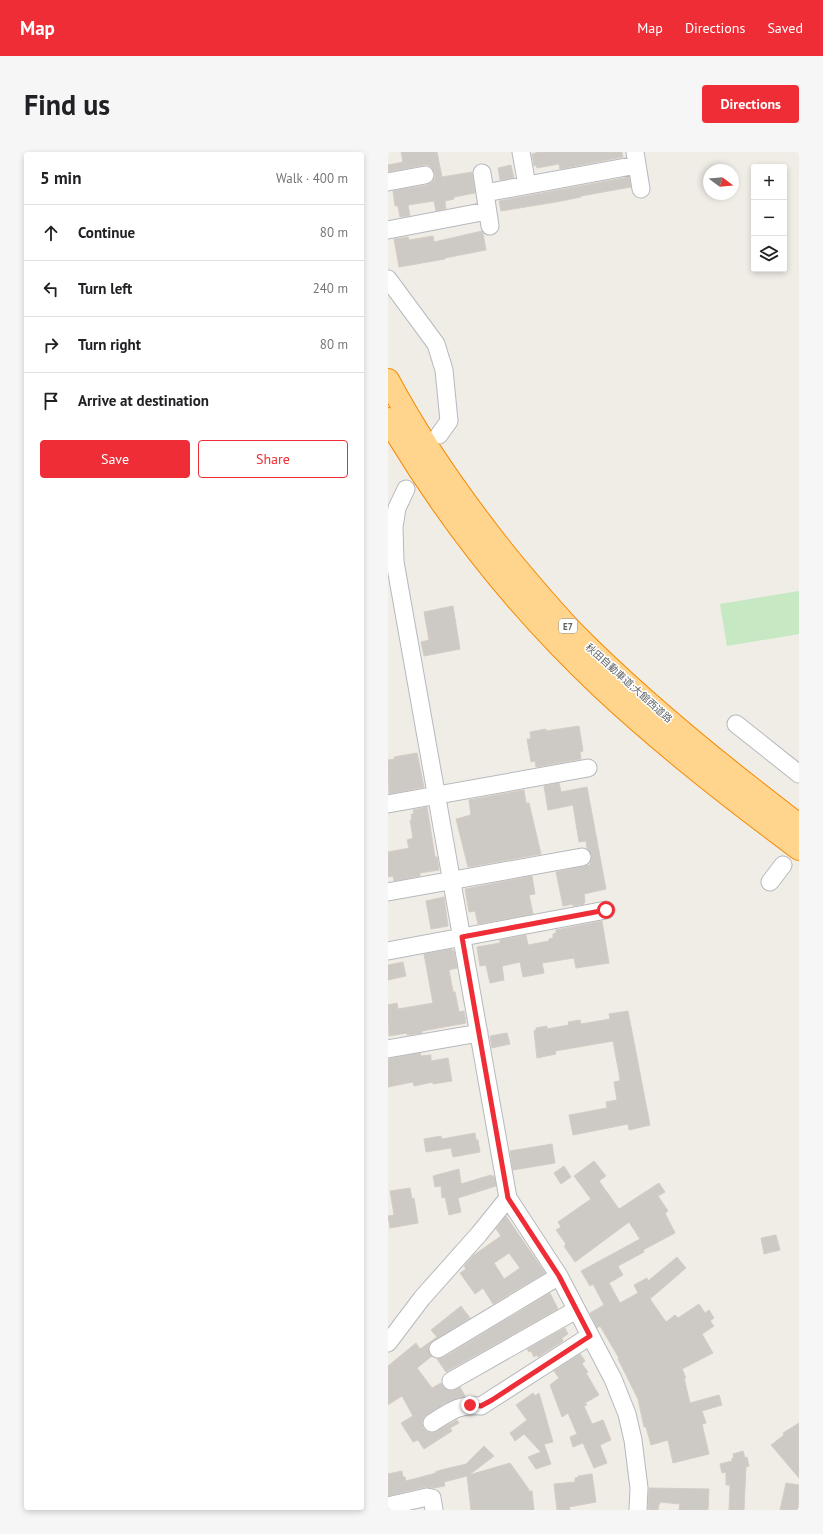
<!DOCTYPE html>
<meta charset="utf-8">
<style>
body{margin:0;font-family:"PT Sans","Noto Sans JP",sans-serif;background:#f6f6f6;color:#202124}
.controls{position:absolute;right:12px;top:12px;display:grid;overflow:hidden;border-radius:4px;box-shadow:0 2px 6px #0003}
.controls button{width:36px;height:36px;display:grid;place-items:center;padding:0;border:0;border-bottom:1px solid #e0e0e0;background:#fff;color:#202124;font:20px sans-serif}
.compass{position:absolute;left:315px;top:12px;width:36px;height:36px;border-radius:50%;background:#fff;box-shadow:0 2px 6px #0003;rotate:106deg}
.stop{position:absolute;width:12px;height:12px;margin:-9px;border:3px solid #ee2d36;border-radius:50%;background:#fff}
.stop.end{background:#ee2d36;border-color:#fff;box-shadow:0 1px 4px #0008}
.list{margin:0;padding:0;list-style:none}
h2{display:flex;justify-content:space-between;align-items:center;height:52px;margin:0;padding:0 16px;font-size:17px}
h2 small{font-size:13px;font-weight:400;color:#757577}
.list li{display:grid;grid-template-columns:26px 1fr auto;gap:12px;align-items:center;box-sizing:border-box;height:56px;padding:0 16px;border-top:1px solid #e0e0e0}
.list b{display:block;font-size:15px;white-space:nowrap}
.list em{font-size:13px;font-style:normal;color:#757577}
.actions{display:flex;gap:8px;padding:12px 16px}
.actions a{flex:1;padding:9px 0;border:1px solid #ee2d36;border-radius:4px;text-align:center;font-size:14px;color:#ee2d36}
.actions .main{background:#ee2d36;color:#fff}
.icon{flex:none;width:22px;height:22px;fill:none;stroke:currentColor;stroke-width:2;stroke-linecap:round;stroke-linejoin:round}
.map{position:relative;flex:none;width:411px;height:1358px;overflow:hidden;border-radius:4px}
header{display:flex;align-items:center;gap:24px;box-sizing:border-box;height:56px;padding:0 20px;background:#ee2d36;color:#fff}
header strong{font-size:19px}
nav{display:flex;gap:22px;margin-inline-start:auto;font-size:14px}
.intro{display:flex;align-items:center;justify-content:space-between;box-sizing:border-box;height:96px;padding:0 24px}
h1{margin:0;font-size:28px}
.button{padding:10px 18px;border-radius:4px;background:#ee2d36;color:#fff;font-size:14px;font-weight:700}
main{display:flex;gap:24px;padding:0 24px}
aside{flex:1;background:#fff;border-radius:4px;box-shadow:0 2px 6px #0003}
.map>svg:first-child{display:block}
.green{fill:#c6e8c2}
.building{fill:#cdc9c5;stroke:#d5cdc4;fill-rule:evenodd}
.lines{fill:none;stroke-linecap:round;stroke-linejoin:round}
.minor-casing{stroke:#b6b9bd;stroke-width:19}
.highway-casing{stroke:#f58a00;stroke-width:24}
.minor{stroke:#fff;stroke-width:17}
.highway{stroke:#ffd48d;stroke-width:22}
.route{stroke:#ee2d36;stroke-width:5}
.labels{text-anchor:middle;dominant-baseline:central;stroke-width:3;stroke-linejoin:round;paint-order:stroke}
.shield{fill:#fff;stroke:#8e9194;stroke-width:1}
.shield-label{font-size:9px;font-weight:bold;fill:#5d6266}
.street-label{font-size:10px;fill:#5d6266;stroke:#fff}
</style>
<header>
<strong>Map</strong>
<nav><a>Map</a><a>Directions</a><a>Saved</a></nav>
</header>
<div class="intro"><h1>Find us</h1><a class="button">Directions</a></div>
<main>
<aside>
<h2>5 min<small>Walk · 400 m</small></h2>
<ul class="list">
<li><svg class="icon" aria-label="ahead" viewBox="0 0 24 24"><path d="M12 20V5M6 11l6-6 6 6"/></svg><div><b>Continue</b></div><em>80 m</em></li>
<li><svg class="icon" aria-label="left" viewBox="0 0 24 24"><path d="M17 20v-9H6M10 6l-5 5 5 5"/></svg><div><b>Turn left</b></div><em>240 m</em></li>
<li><svg class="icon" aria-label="right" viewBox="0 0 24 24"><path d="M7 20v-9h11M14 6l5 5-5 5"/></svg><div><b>Turn right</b></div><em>80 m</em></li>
<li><svg class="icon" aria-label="arrive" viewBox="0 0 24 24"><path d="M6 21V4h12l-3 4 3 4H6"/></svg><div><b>Arrive at destination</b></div></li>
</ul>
<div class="actions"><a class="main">Save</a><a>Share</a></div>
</aside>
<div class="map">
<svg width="411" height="1358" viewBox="0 0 411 1358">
<rect width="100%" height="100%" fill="#f0ece6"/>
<path class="green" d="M 411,439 L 411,482 L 339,494 L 332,452 Z"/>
<path class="building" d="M 13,0 L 49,0 L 54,25 L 84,20 L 87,41 L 66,45 L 66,47 L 57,49 L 58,57 L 48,59 L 46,49 L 20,53 L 22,64 L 12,65 L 10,54 L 7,54 L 5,39 L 39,33 L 44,30 L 47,26 L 47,22 L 44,16 L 40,13 L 36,13 L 0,20 L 0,13 L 15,10 Z
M 151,0 L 234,0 L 235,5 L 172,17 L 171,12 L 149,16 L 148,13 L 146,14 L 144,2 Z
M 123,13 L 126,26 L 112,28 L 110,16 Z
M 241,25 L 243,35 L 193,44 L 193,45 L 168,50 L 113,59 L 111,49 Z
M 94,79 L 95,81 L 98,98 L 57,106 L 57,107 L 11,115 L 6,87 L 20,85 L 21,88 L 45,84 L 46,90 Z
M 65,454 L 72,497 L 36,504 L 33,490 L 41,488 L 36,460 Z
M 191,574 L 195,599 L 192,600 L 193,607 L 148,615 L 147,609 L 143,610 L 139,587 L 143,587 L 142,580 L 158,577 L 158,579 Z
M 29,601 L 36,635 L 1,642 L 0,608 L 7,607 L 6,605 Z
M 171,631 L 173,640 L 199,635 L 218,737 L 196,742 L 197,750 L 196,750 L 196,752 L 185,754 L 185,752 L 175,754 L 168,720 L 202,713 L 204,704 L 199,697 L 198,689 L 191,690 L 185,653 L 160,658 L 156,634 Z
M 136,638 L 138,651 L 141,651 L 153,702 L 80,715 L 68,667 L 83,663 L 81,648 Z
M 39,655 L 47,705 L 49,705 L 51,718 L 32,721 L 32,724 L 6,729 L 5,724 L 0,725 L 0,700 L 21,696 L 19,688 L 25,686 L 22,668 L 24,668 L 23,662 L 26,662 L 25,658 Z
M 144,724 L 147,742 L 141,743 L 145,762 L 90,772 L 87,759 L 81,760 L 77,737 Z
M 56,745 L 60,774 L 43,777 L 38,749 Z
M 214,769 L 221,811 L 188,816 L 186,806 L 154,811 L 156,821 L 135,825 L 132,810 L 114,814 L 116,828 L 102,831 L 98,813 L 92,814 L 89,795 L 112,791 L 112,788 L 138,783 L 140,793 L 161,789 L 161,787 L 165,786 L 165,782 L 168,781 L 168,778 Z
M 63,797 L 66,799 L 69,816 L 61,818 L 65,840 L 67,840 L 71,860 L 76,859 L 78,871 L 34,879 L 34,881 L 19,883 L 19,881 L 1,884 L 0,853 L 9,851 L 10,857 L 45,851 L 36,802 Z
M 15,810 L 18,824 L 0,828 L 0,813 Z
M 240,859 L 262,973 L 241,978 L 240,972 L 185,983 L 181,963 L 219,956 L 218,950 L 229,948 L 226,930 L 231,929 L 232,927 L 225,889 L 167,899 L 168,902 L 149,906 L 146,879 L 148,878 L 148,876 L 159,874 L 159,877 L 181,873 L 180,870 L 192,868 L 193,872 L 222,867 L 221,862 Z
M 119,881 L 122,892 L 104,896 L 102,884 Z
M 32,901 L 33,904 L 43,903 L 43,909 L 60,906 L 64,929 L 45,932 L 45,930 L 26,934 L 25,930 L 0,935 L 0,907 Z
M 87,981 L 88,988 L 90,988 L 92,1000 L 65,1005 L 63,996 L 38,1000 L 36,987 L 53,984 L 54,987 Z
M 164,992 L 167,1011 L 125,1018 L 122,999 Z
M 206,1009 L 218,1024 L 211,1029 L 231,1057 L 271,1031 L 277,1040 L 270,1044 L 280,1059 L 277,1061 L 287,1081 L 255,1098 L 256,1100 L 230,1114 L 235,1123 L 221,1131 L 232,1151 L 250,1141 L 246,1133 L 259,1126 L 260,1129 L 289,1105 L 298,1116 L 262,1147 L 278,1170 L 287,1163 L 290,1166 L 311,1152 L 317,1161 L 321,1158 L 326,1166 L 322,1169 L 326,1174 L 314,1182 L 325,1201 L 294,1217 L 298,1226 L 296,1226 L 302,1251 L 331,1243 L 334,1253 L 314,1259 L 318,1271 L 314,1272 L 321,1302 L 285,1311 L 280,1288 L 263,1293 L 258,1275 L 256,1275 L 250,1247 L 230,1207 L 231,1206 L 212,1174 L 209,1176 L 202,1161 L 216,1153 L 205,1132 L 202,1134 L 193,1119 L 252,1087 L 241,1070 L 187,1110 L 176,1094 L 178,1092 L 168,1078 L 173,1075 L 170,1070 L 203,1047 L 186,1024 Z
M 176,1014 L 183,1025 L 173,1032 L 166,1021 Z
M 71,1017 L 73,1032 L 103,1023 L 104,1024 L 106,1024 L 108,1034 L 70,1046 L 73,1060 L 61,1063 L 57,1045 L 54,1046 L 53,1034 L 47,1035 L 45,1024 Z
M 22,1036 L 24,1047 L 26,1046 L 30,1071 L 2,1076 L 0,1064 L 6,1063 L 2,1039 Z
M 118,1064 L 157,1121 L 105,1152 L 95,1136 L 87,1142 L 72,1121 L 78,1117 L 76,1114 L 86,1103 L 113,1084 L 108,1077 ZM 121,1101 L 132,1116 L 116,1127 L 106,1111 Z
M 388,1083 L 392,1098 L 376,1102 L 373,1086 Z
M 162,1141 L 170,1157 L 58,1220 L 49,1207 L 55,1206 Z
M 73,1154 L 82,1166 L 45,1189 L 41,1193 L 40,1197 L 44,1204 L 29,1216 L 44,1236 L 53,1231 L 58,1237 L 63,1239 L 72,1235 L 77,1244 L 57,1251 L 35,1266 L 34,1271 L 35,1276 L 39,1280 L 44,1281 L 49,1279 L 69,1268 L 71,1271 L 62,1276 L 64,1279 L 36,1297 L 30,1288 L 25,1290 L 13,1271 L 25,1264 L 14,1244 L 0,1253 L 0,1214 L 28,1191 L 32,1197 L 49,1185 L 43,1178 Z
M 177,1176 L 180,1182 L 174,1186 L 175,1189 L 150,1205 L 149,1203 L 146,1205 L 143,1199 L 141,1200 L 139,1197 Z
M 192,1202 L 197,1209 L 194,1212 L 200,1220 L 198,1221 L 211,1243 L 197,1251 L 199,1253 L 196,1254 L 204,1272 L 215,1268 L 223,1288 L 212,1293 L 219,1311 L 206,1316 L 195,1291 L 185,1295 L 182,1285 L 189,1282 L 180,1261 L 174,1265 L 162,1233 L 171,1226 L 166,1219 Z
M 145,1241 L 147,1244 L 151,1241 L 165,1290 L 156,1292 L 163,1312 L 148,1317 L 140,1305 L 153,1300 L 136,1282 L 127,1289 L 122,1281 L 139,1268 L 128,1253 Z
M 411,1271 L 411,1326 L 383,1293 L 396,1283 L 395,1281 Z
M 96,1294 L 106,1304 L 81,1323 L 122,1311 L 140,1336 L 141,1339 L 144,1339 L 146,1358 L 83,1358 L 79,1324 L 56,1330 L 57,1334 L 46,1336 L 37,1335 L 0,1344 L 0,1322 L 14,1319 L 15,1325 L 17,1325 L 18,1329 L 48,1321 L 47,1320 L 53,1318 L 78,1312 Z
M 355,1299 L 357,1306 L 359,1305 L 361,1314 L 358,1315 L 356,1358 L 341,1358 L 342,1333 L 338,1333 L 338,1320 L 334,1321 L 332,1312 L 344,1309 L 344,1306 L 346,1306 L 345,1302 Z
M 204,1322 L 208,1350 L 181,1355 L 182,1358 L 169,1358 L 166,1332 L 187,1330 L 187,1326 L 191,1325 L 190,1324 Z
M 398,1331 L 411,1333 L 410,1358 L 392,1358 Z
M 261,1336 L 321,1337 L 320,1358 L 291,1358 L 292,1352 L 272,1350 L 272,1352 L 271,1352 L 270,1358 L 260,1358 Z"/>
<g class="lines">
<defs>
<path id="minor" d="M 133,0 L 139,33
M 247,0 L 253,37
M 94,21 L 102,74
M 0,30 L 37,23
M 97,41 L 249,13
M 0,78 L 99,59
M 0,127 L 48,192 L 56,218 L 61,269 L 51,283
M 18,337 L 9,356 L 6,375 L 7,410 L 120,1046 L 171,1124 L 225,1227 L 239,1262 L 245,1288 L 251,1336 L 250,1358
M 348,572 L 411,622
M 0,652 L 200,616
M 382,730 L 395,713
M 0,740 L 194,705
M 0,799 L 218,758
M 0,897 L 91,881
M 0,1191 L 34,1146 L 91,1082 L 120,1046
M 50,1197 L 171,1124
M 63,1229 L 188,1158
M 44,1271 C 63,1259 70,1252 93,1254 L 202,1184
M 0,1354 L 39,1345 L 44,1346 L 46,1358"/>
<path id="highway" d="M 0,228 C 34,292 77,352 122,408 C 142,432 163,457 185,480 C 254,550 332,613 411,673
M 0,267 C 58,366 130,457 214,536 C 276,594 343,646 411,697"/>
</defs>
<use href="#minor" class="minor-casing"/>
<use href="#highway" class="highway-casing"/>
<use href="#minor" class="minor"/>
<use href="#highway" class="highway"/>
</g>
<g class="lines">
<path class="route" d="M 82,1253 L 93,1254 L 104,1248 L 202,1184 L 171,1124 L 120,1046 L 74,785 L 218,758"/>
</g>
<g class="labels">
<rect class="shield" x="171" y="467" width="18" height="14" rx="3"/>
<g class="shield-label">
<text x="180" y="474">E7</text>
</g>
<g class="street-label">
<text transform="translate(241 531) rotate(42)">秋田自動車道;大館西道路</text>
</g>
</g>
</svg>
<div class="controls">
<button>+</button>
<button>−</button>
<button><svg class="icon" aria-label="layers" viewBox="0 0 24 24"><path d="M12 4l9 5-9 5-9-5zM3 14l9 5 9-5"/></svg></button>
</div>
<svg class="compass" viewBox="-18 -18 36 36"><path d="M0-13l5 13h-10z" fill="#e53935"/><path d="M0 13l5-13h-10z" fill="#757577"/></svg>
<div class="stop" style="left:218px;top:758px"></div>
<div class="stop end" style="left:82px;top:1253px"></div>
</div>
</main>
